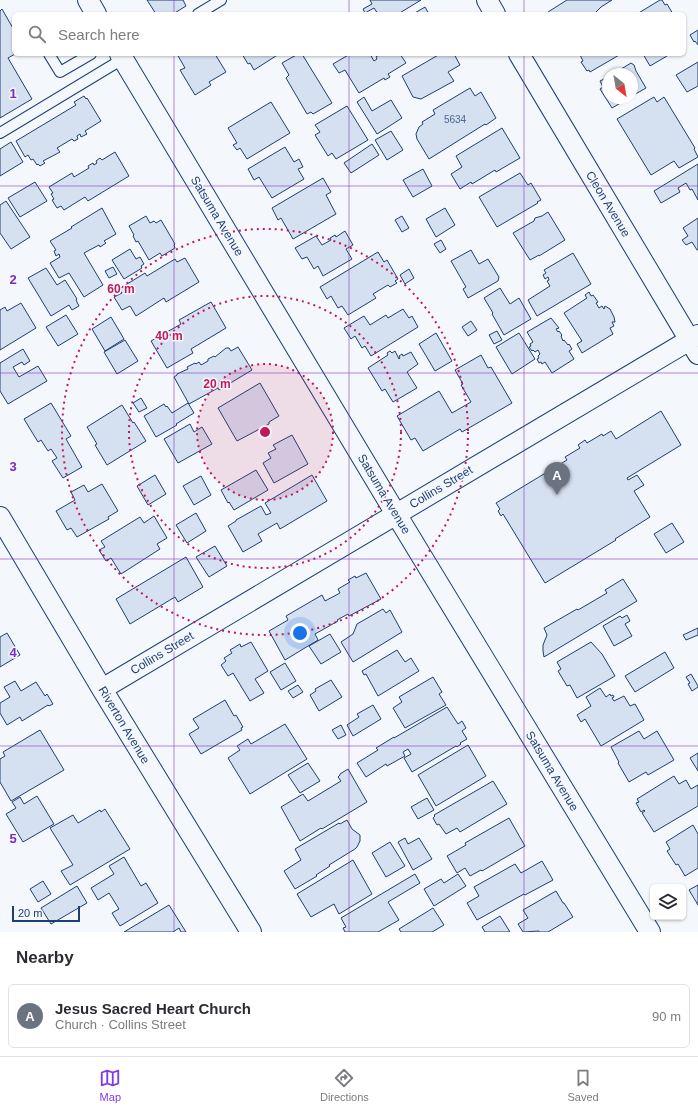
<!DOCTYPE html>
<meta charset="utf-8">
<style>
body{margin:0;font-family:Arial,sans-serif;background:#f2f2f3;color:#2b2b33}
.controls{position:absolute;right:12px;bottom:12px;display:grid;overflow:hidden;border-radius:6px;box-shadow:0 1px 3px #0004}
.controls button{width:36px;height:36px;display:grid;place-items:center;padding:0;border:0;border-bottom:1px solid #e1e1e2;background:#fff;color:#2b2b33;font:20px sans-serif}
.compass{position:absolute;left:602px;top:68px;width:36px;height:36px;border-radius:50%;background:#fff;box-shadow:0 1px 3px #0004;rotate:149deg}
.scale{position:absolute;left:12px;bottom:10px;width:68px;box-sizing:border-box;padding-left:4px;border:2px solid #1d3f73;border-top:0;font-size:11px;line-height:14px;white-space:nowrap;color:#1d3f73;-webkit-text-stroke:3px #f4f7fb;paint-order:stroke}
.you{position:absolute;left:300px;top:633px;width:14px;height:14px;margin:-10px;border:3px solid #fff;border-radius:50%;background:#1a73e8;box-shadow:0 0 0 6px #1a73e833}
.badge{display:grid;place-items:center;width:26px;height:26px;border-radius:50%;background:#7c3aed;color:#fff;font-size:13px;font-weight:700}
.pin{position:absolute;translate:-50% -33px;filter:drop-shadow(0 1px 2px #0008)}
.pin::after{content:'';position:absolute;top:21px;width:14px;height:12px;background:inherit;clip-path:polygon(0 0,100% 0,50% 100%)}
.list{margin:0;padding:0;list-style:none}
h2{display:flex;justify-content:space-between;align-items:center;height:52px;margin:0;padding:0 16px;font-size:17px}
h2 small{font-size:13px;font-weight:400;color:#7c7c81}
.list li{display:grid;grid-template-columns:26px 1fr auto;gap:12px;align-items:center;box-sizing:border-box;height:64px;margin:0 8px 8px;padding:0 8px;border:1px solid #e1e1e2;border-radius:6px}
.list b{display:block;font-size:15px;white-space:nowrap}
.list p{margin:0;font-size:13px;white-space:nowrap;color:#7c7c81}
.list em{font-size:13px;font-style:normal;color:#7c7c81}
.icon{flex:none;width:22px;height:22px;fill:none;stroke:currentColor;stroke-width:2;stroke-linecap:round;stroke-linejoin:round}
.map{position:relative;flex:none;width:698px;height:932px;overflow:hidden}
.search{position:absolute;background:#fff;box-shadow:0 1px 3px #0004;left:12px;right:12px;top:12px;height:44px;display:flex;align-items:center;gap:10px;box-sizing:border-box;padding:0 14px;border-radius:6px;color:#7c7c81;font-size:15px}
.sheet{height:124px;background:#fff}
nav{display:flex;justify-content:space-around;align-items:center;box-sizing:border-box;height:56px;border-top:1px solid #e1e1e2;background:#fff;font-size:11px;color:#7c7c81}
nav a{display:grid;justify-items:center;gap:2px}
nav .on{color:#7c3aed}
.map>svg:first-child{display:block}
.building{fill:#d5e0f0;stroke:#1d3f73}
.lines{fill:none;stroke-linecap:round;stroke-linejoin:round}
.lane-casing{stroke:#1d3f73;stroke-width:12}
.street-casing{stroke:#1d3f73;stroke-width:22}
.lane{stroke:#f4f7fb;stroke-width:10}
.street{stroke:#f4f7fb;stroke-width:20}
.grid{fill:none;stroke:#7b2cbf;stroke-width:1;stroke-opacity:0.55}
.ring{fill:none;stroke:#c2185b;stroke-width:2;stroke-dasharray:2 4}
.labels{text-anchor:middle;dominant-baseline:central;stroke-width:3;stroke-linejoin:round;paint-order:stroke}
.number-label{font-size:10px;fill:#4b6792}
.street-label{font-size:12px;fill:#1d3f73;stroke:#f4f7fb}
.grid-label{font-size:13px;text-anchor:middle;font-weight:bold;fill:#7b2cbf;stroke:#f4f7fb;stroke-width:3;stroke-linejoin:round;paint-order:stroke}
.centre{fill:#c2185b;stroke:#f4f7fb;stroke-width:2}
.ring-label{font-size:12px;text-anchor:middle;font-weight:bold;fill:#c2185b;stroke:#f4f7fb;stroke-width:3;stroke-linejoin:round;paint-order:stroke}
</style>
<div class="map">
<svg width="698" height="932" viewBox="0 0 698 932">
<rect width="100%" height="100%" fill="#f4f7fb"/>
<path class="building" d="M 147,0 L 183,0 L 186,6 L 173,14 L 156,14 Z
M 370,0 L 421,0 L 398,14 L 378,14 L 374,8 L 365,13 L 363,9 L 372,4 Z
M 567,0 L 612,0 L 601,7 L 594,14 L 549,14 L 548,12 Z
M 660,0 L 662,0 L 665,5 L 667,4 L 673,14 L 637,14 Z
M 425,7 L 429,14 L 413,14 Z
M 2,9 L 14,30 L 15,54 L 8,58 L 32,99 L 0,118 L 0,11 Z
M 698,30 L 698,45 L 695,41 L 694,42 L 690,35 Z
M 177,54 L 215,54 L 226,72 L 209,82 L 211,85 L 195,95 L 180,70 L 185,68 Z
M 242,54 L 279,54 L 254,70 L 250,63 L 248,64 Z
M 298,54 L 302,54 L 332,103 L 313,114 L 311,112 L 307,114 L 286,78 L 289,75 L 282,63 Z
M 350,54 L 370,54 L 374,61 L 377,59 L 376,57 L 380,54 L 400,54 L 406,63 L 388,74 L 390,77 L 385,80 L 384,78 L 359,93 L 345,70 L 339,73 L 333,64 Z
M 440,54 L 454,54 L 460,65 L 448,72 L 454,81 L 421,99 L 413,97 L 402,76 Z
M 583,54 L 587,55 L 588,54 L 621,54 L 590,72 L 589,70 L 587,71 L 581,62 L 583,61 L 580,55 Z
M 643,54 L 666,54 L 667,56 L 650,66 Z
M 698,62 L 698,86 L 687,92 L 676,75 Z
M 631,63 L 634,65 L 636,71 L 646,88 L 632,96 L 632,74 L 613,74 Z
M 608,77 L 608,98 L 629,98 L 612,108 L 600,89 L 603,87 L 600,81 Z
M 470,88 L 475,96 L 481,92 L 496,118 L 486,125 L 485,124 L 429,159 L 417,139 L 416,134 L 419,127 L 423,124 L 422,122 L 435,114 L 433,110 Z
M 84,96 L 86,99 L 87,98 L 101,121 L 85,131 L 87,134 L 81,137 L 80,134 L 77,136 L 78,139 L 74,141 L 72,139 L 57,148 L 60,152 L 43,161 L 45,163 L 40,166 L 38,164 L 37,165 L 33,159 L 31,160 L 28,155 L 25,157 L 16,141 L 76,105 L 74,102 Z
M 364,97 L 372,111 L 391,100 L 402,118 L 377,134 L 357,102 Z
M 654,97 L 657,102 L 664,97 L 695,148 L 694,149 L 698,157 L 679,168 L 674,161 L 651,175 L 617,119 Z
M 271,102 L 290,133 L 247,159 L 240,148 L 237,150 L 233,145 L 237,143 L 228,128 Z
M 347,106 L 368,140 L 336,159 L 332,153 L 328,156 L 315,135 L 320,132 L 315,125 Z
M 502,128 L 520,158 L 496,172 L 495,170 L 472,184 L 471,182 L 460,189 L 451,174 L 462,167 L 456,156 Z
M 391,131 L 403,150 L 387,160 L 375,140 Z
M 11,142 L 23,162 L 0,176 L 0,149 Z
M 372,144 L 379,155 L 351,173 L 344,163 Z
M 285,147 L 294,162 L 299,159 L 303,167 L 298,169 L 304,179 L 272,198 L 259,177 L 254,180 L 248,169 Z
M 115,152 L 129,176 L 88,201 L 85,197 L 64,210 L 61,206 L 57,208 L 52,200 L 54,199 L 51,194 L 53,193 L 49,187 L 72,173 L 74,177 L 89,168 L 88,166 L 93,163 L 94,165 L 97,163 L 96,161 L 100,158 L 102,160 Z
M 698,164 L 698,200 L 692,189 L 690,190 L 686,183 L 678,188 L 680,192 L 661,203 L 654,191 Z
M 423,169 L 432,186 L 413,197 L 403,180 Z
M 520,173 L 528,185 L 531,183 L 541,200 L 537,202 L 538,203 L 497,227 L 479,197 Z
M 323,178 L 331,192 L 326,195 L 336,214 L 293,239 L 281,218 L 278,220 L 272,208 Z
M 35,182 L 47,201 L 20,217 L 8,198 Z
M 6,201 L 30,237 L 11,249 L 0,233 L 0,205 Z
M 102,208 L 116,234 L 104,241 L 106,243 L 100,247 L 99,245 L 84,253 L 103,285 L 84,297 L 69,273 L 59,278 L 50,263 L 60,257 L 59,254 L 56,256 L 54,251 L 56,250 L 50,241 L 72,228 L 71,227 Z
M 445,208 L 455,225 L 436,237 L 426,219 Z
M 548,212 L 565,240 L 539,256 L 539,255 L 530,260 L 513,233 L 534,221 L 535,218 L 542,216 Z
M 146,216 L 150,223 L 154,221 L 156,223 L 161,220 L 175,244 L 174,245 L 175,248 L 162,256 L 160,253 L 149,260 L 138,241 L 136,242 L 133,236 L 134,235 L 129,226 Z
M 402,216 L 409,228 L 402,232 L 395,220 Z
M 698,218 L 698,250 L 697,250 L 692,242 L 686,245 L 682,240 L 688,236 L 683,228 Z
M 345,231 L 353,245 L 346,249 L 352,259 L 323,276 L 318,266 L 314,269 L 307,257 L 302,259 L 295,248 L 316,236 L 322,245 L 331,240 L 330,238 L 335,235 L 336,237 Z
M 441,240 L 446,249 L 440,253 L 434,244 Z
M 130,249 L 136,259 L 140,257 L 144,264 L 141,266 L 142,268 L 124,279 L 112,260 Z
M 471,250 L 479,264 L 488,259 L 499,277 L 498,281 L 468,298 L 463,289 L 466,287 L 451,261 Z
M 378,252 L 384,262 L 387,260 L 398,279 L 395,281 L 397,283 L 390,287 L 388,285 L 373,294 L 376,298 L 348,315 L 342,306 L 338,308 L 331,296 L 327,299 L 320,287 Z
M 573,253 L 591,284 L 537,316 L 528,300 L 550,286 L 547,281 L 549,280 L 548,277 L 545,279 L 543,275 L 546,273 L 544,270 Z
M 185,258 L 199,282 L 166,302 L 164,298 L 136,316 L 130,306 L 122,310 L 114,297 L 122,293 L 119,289 L 145,273 L 147,276 L 175,259 L 177,262 Z
M 113,267 L 117,274 L 109,278 L 105,271 Z
M 46,268 L 57,285 L 65,280 L 77,299 L 76,300 L 79,306 L 72,310 L 69,305 L 51,316 L 28,278 Z
M 409,269 L 414,278 L 405,284 L 400,275 Z
M 500,288 L 510,304 L 519,298 L 531,319 L 504,335 L 492,314 L 493,313 L 484,298 Z
M 589,292 L 591,296 L 593,295 L 598,302 L 596,303 L 599,308 L 602,306 L 604,309 L 605,306 L 610,309 L 614,317 L 615,322 L 612,322 L 614,326 L 610,328 L 613,334 L 582,353 L 577,344 L 582,341 L 564,313 L 587,298 L 585,295 Z
M 211,302 L 226,328 L 191,349 L 193,353 L 167,368 L 151,341 L 181,324 L 179,320 Z
M 21,303 L 36,328 L 0,350 L 0,310 L 5,307 L 7,311 Z
M 403,309 L 409,318 L 412,316 L 418,327 L 371,356 L 365,346 L 362,348 L 355,336 L 351,339 L 344,328 L 364,316 L 370,325 L 386,315 L 388,318 Z
M 66,315 L 78,334 L 58,346 L 46,327 Z
M 111,317 L 124,339 L 105,351 L 92,329 Z
M 551,318 L 559,328 L 556,329 L 558,332 L 559,331 L 562,335 L 561,336 L 563,341 L 564,340 L 568,345 L 569,344 L 572,349 L 569,351 L 574,359 L 552,373 L 545,362 L 542,364 L 541,362 L 539,363 L 537,359 L 539,358 L 538,356 L 540,354 L 538,350 L 535,352 L 533,350 L 532,351 L 529,347 L 531,346 L 530,344 L 533,342 L 527,332 Z
M 471,321 L 477,330 L 468,336 L 462,327 Z
M 497,331 L 502,340 L 494,344 L 489,335 Z
M 436,333 L 452,361 L 435,371 L 419,344 Z
M 519,333 L 535,359 L 512,374 L 496,347 Z
M 125,340 L 138,361 L 117,374 L 104,352 Z
M 238,347 L 252,370 L 219,390 L 218,388 L 189,404 L 174,377 L 177,375 L 177,374 L 188,369 L 187,367 L 195,363 L 196,364 L 199,362 L 201,365 L 208,361 L 208,359 L 214,356 L 215,357 L 226,348 L 229,348 L 231,351 Z
M 23,349 L 30,361 L 24,365 L 22,362 L 13,367 L 19,377 L 38,366 L 47,381 L 8,404 L 0,391 L 0,363 Z
M 390,351 L 392,353 L 395,351 L 399,359 L 400,358 L 399,356 L 402,354 L 403,356 L 411,352 L 418,364 L 407,372 L 417,388 L 393,402 L 385,389 L 382,391 L 368,368 L 388,355 L 387,353 Z
M 481,355 L 488,368 L 491,367 L 512,403 L 462,432 L 460,429 L 423,451 L 415,438 L 411,440 L 397,416 L 439,391 L 452,413 L 471,402 L 461,385 L 463,384 L 455,370 Z
M 260,383 L 279,416 L 269,422 L 269,424 L 237,441 L 218,408 Z
M 141,398 L 147,408 L 139,412 L 133,403 Z
M 51,403 L 71,436 L 66,439 L 82,467 L 63,478 L 52,461 L 57,458 L 51,449 L 48,451 L 41,440 L 38,442 L 24,419 Z
M 188,403 L 194,413 L 176,424 L 177,425 L 156,437 L 144,416 L 164,404 L 166,407 L 167,406 L 172,413 Z
M 122,405 L 133,423 L 134,422 L 146,441 L 107,465 L 95,445 L 97,444 L 87,427 Z
M 661,411 L 681,445 L 627,478 L 628,480 L 637,475 L 644,485 L 634,491 L 650,517 L 615,539 L 616,540 L 545,583 L 503,514 L 501,516 L 498,511 L 500,509 L 496,503 L 567,460 L 565,457 L 580,448 L 578,445 L 585,440 L 587,443 L 602,434 L 603,436 L 611,431 L 616,439 Z
M 190,424 L 194,432 L 202,427 L 212,444 L 178,463 L 164,439 Z
M 292,435 L 308,464 L 274,483 L 263,463 L 271,458 L 268,453 L 276,449 L 273,445 Z
M 256,470 L 268,490 L 234,510 L 229,502 L 228,503 L 221,490 Z
M 155,475 L 166,494 L 148,505 L 137,486 Z
M 312,475 L 327,501 L 280,529 L 277,523 L 258,534 L 262,541 L 243,552 L 228,526 L 236,521 L 236,520 L 261,506 L 266,515 L 271,513 L 265,503 Z
M 201,476 L 211,495 L 194,505 L 183,486 Z
M 102,484 L 118,511 L 108,517 L 109,519 L 77,537 L 71,528 L 67,530 L 56,511 L 75,500 L 71,492 L 84,485 L 88,492 Z
M 196,513 L 206,531 L 187,543 L 176,525 Z
M 154,516 L 167,538 L 157,544 L 160,549 L 121,574 L 111,558 L 106,561 L 99,550 L 105,547 L 101,541 L 140,517 L 144,523 Z
M 672,523 L 684,542 L 666,553 L 654,534 Z
M 215,546 L 227,566 L 209,577 L 196,557 Z
M 186,557 L 203,587 L 178,602 L 175,597 L 130,624 L 116,599 Z
M 366,573 L 381,599 L 349,616 L 348,614 L 337,620 L 338,621 L 315,634 L 318,640 L 285,660 L 269,631 L 288,620 L 286,616 L 322,595 L 325,601 L 340,593 L 338,589 L 350,582 L 348,580 L 355,576 L 356,578 Z
M 623,579 L 637,601 L 544,657 L 543,651 L 543,645 L 547,635 L 544,628 L 577,609 L 578,610 L 607,593 L 605,590 Z
M 383,609 L 386,613 L 390,610 L 402,632 L 353,662 L 341,642 L 353,634 L 357,624 Z
M 627,615 L 630,621 L 625,624 L 632,636 L 614,646 L 603,626 L 620,616 L 622,618 Z
M 698,628 L 698,635 L 686,640 L 683,635 Z
M 7,633 L 20,655 L 0,667 L 0,637 Z
M 330,634 L 341,652 L 321,664 L 309,646 Z
M 251,642 L 268,671 L 255,679 L 264,693 L 250,701 L 233,673 L 228,676 L 221,665 L 226,661 L 224,658 L 232,653 L 230,650 L 240,644 L 241,647 Z
M 591,642 L 602,654 L 615,676 L 577,698 L 570,685 L 567,686 L 558,671 L 561,669 L 557,662 Z
M 397,650 L 405,662 L 411,658 L 419,671 L 378,696 L 366,674 L 364,675 L 362,671 Z
M 665,652 L 674,668 L 635,692 L 625,676 Z
M 285,663 L 296,681 L 281,690 L 270,672 Z
M 691,674 L 698,686 L 698,687 L 692,691 L 688,684 L 690,683 L 686,677 Z
M 433,677 L 442,692 L 439,694 L 446,705 L 405,728 L 393,708 L 402,702 L 399,697 Z
M 331,680 L 342,697 L 319,711 L 310,695 L 316,691 L 315,689 Z
M 15,681 L 21,691 L 36,682 L 45,696 L 47,694 L 53,704 L 49,706 L 48,705 L 22,721 L 20,717 L 7,725 L 0,713 L 0,703 L 10,697 L 4,687 Z
M 298,685 L 303,692 L 293,698 L 288,691 Z
M 600,688 L 606,697 L 610,694 L 611,696 L 613,695 L 614,697 L 612,698 L 614,701 L 624,696 L 630,706 L 635,704 L 644,720 L 601,746 L 585,719 L 581,722 L 577,715 L 591,706 L 586,697 Z
M 225,700 L 234,716 L 236,715 L 243,727 L 241,728 L 242,730 L 201,754 L 189,734 L 199,728 L 193,719 Z
M 373,705 L 381,719 L 353,736 L 347,725 L 359,717 L 357,714 Z
M 447,707 L 458,724 L 462,721 L 466,728 L 462,731 L 467,739 L 460,743 L 461,744 L 457,747 L 456,746 L 412,772 L 404,758 L 411,754 L 408,749 L 403,752 L 405,756 L 387,766 L 386,764 L 366,777 L 357,763 L 378,750 L 376,748 L 394,737 L 394,738 Z
M 285,724 L 307,759 L 250,794 L 228,758 L 240,750 L 237,746 L 248,739 L 251,744 Z
M 341,725 L 346,735 L 338,739 L 332,730 Z
M 40,730 L 64,770 L 11,801 L 0,782 L 0,759 L 5,756 L 3,752 Z
M 639,731 L 644,739 L 657,731 L 674,760 L 648,775 L 646,772 L 629,782 L 618,763 L 619,762 L 611,747 Z
M 468,745 L 486,776 L 436,806 L 418,775 Z
M 698,753 L 698,771 L 690,758 Z
M 308,763 L 320,781 L 300,793 L 288,775 Z
M 348,769 L 367,802 L 322,829 L 321,828 L 300,841 L 281,807 L 303,794 L 308,801 L 341,781 L 338,777 L 340,775 L 340,774 Z
M 674,776 L 679,784 L 686,780 L 691,789 L 698,785 L 698,806 L 654,832 L 642,813 L 645,811 L 644,810 L 641,812 L 636,803 L 639,802 L 637,799 Z
M 493,781 L 507,804 L 460,832 L 457,828 L 446,834 L 439,824 L 437,825 L 433,818 L 435,816 L 434,815 Z
M 37,796 L 54,824 L 23,842 L 6,814 L 16,808 L 12,802 L 20,797 L 24,804 Z
M 427,798 L 434,810 L 418,819 L 411,807 Z
M 105,809 L 130,849 L 70,885 L 61,871 L 73,865 L 50,828 L 73,815 L 78,823 L 100,810 L 101,812 Z
M 509,818 L 525,846 L 482,871 L 481,870 L 470,876 L 465,868 L 457,873 L 447,856 L 466,845 L 465,843 Z
M 347,820 L 352,829 L 360,835 L 360,841 L 357,847 L 355,849 L 329,865 L 330,866 L 316,875 L 317,876 L 295,889 L 284,871 L 301,860 L 295,849 L 339,823 L 340,824 Z
M 693,825 L 698,834 L 698,868 L 685,876 L 678,864 L 676,865 L 667,851 L 670,849 L 666,842 Z
M 405,838 L 408,844 L 419,838 L 432,859 L 413,870 L 398,842 Z
M 390,842 L 405,866 L 386,877 L 372,853 Z
M 124,857 L 141,886 L 146,883 L 158,903 L 120,926 L 112,913 L 119,909 L 109,893 L 98,900 L 91,888 L 114,874 L 109,866 Z
M 353,860 L 372,894 L 339,914 L 334,904 L 311,917 L 297,894 Z
M 542,861 L 553,880 L 525,895 L 524,894 L 477,920 L 467,903 L 479,896 L 474,887 L 515,864 L 521,873 Z
M 415,874 L 420,883 L 388,902 L 399,920 L 378,932 L 345,932 L 343,928 L 346,927 L 341,918 Z
M 458,874 L 466,886 L 434,906 L 424,889 L 441,879 L 444,883 Z
M 43,881 L 51,894 L 38,902 L 30,889 Z
M 698,885 L 698,905 L 689,890 Z
M 77,886 L 87,903 L 51,924 L 41,908 Z
M 556,891 L 563,903 L 564,903 L 573,917 L 548,932 L 539,932 L 539,931 L 523,932 L 518,924 L 528,918 L 523,910 Z
M 169,905 L 186,932 L 181,932 L 179,928 L 173,932 L 124,932 Z
M 433,908 L 444,925 L 432,932 L 401,932 L 399,929 Z
M 500,916 L 510,932 L 485,932 L 482,927 Z"/>
<g class="lines">
<defs>
<path id="lane" d="M 198,14 L 221,0
M 49,54 L 60,72 L 91,54
M 0,133 L 126,57"/>
<path id="street" d="M 88,0 L 96,14
M 487,0 L 495,14
M 120,54 L 396,514 L 650,932
M 519,54 L 698,354
M 0,517 L 102,689 L 251,932
M 102,689 L 698,335"/>
</defs>
<use href="#lane" class="lane-casing"/>
<use href="#street" class="street-casing"/>
<use href="#lane" class="lane"/>
<use href="#street" class="street"/>
</g>
<path class="grid" d="M 174,0 L 174,14M 349,0 L 349,14M 524,0 L 524,14M 174,54 L 174,932M 349,54 L 349,932M 524,54 L 524,932M 0,186 L 698,186M 0,373 L 698,373M 0,559 L 698,559M 0,746 L 698,746"/>
<circle cx="265" cy="432" r="68" fill="#c2185b" fill-opacity=".12"/>
<g class="ring">
<circle cx="265" cy="432" r="68"/>
<circle cx="265" cy="432" r="136"/>
<circle cx="265" cy="432" r="203"/>
</g>
<g class="labels">
<g class="number-label">
<text x="455" y="119">5634</text>
</g>
<g class="street-label">
<text transform="translate(608 204) rotate(59)">Cleon Avenue</text>
<text transform="translate(217 216) rotate(59)">Satsuma Avenue</text>
<text transform="translate(441 487) rotate(-31)">Collins Street</text>
<text transform="translate(384 494) rotate(59)">Satsuma Avenue</text>
<text transform="translate(162 653) rotate(-31)">Collins Street</text>
<text transform="translate(124 725) rotate(59)">Riverton Avenue</text>
<text transform="translate(552 771) rotate(59)">Satsuma Avenue</text>
</g>
</g>
<g class="grid-label">
<text x="13" y="98">1</text>
<text x="13" y="284">2</text>
<text x="13" y="471">3</text>
<text x="13" y="657">4</text>
<text x="13" y="843">5</text>
</g>
<circle cx="265" cy="432" r="6" class="centre"/>
<g class="ring-label">
<text x="121" y="293">60 m</text>
<text x="169" y="340">40 m</text>
<text x="217" y="388">20 m</text>
</g>
</svg>
<div class="controls">
<button><svg class="icon" aria-label="layers" viewBox="0 0 24 24"><path d="M12 4l9 5-9 5-9-5zM3 14l9 5 9-5"/></svg></button>
</div>
<svg class="compass" viewBox="-18 -18 36 36"><path d="M0-13l5 13h-10z" fill="#e53935"/><path d="M0 13l5-13h-10z" fill="#7c7c81"/></svg>
<div class="scale">20 m</div>
<div class="you"></div>
<div class="pin badge" style="left:557px;top:495px;background:#6b7280">A</div>
<div class="search"><svg class="icon" aria-label="search" viewBox="0 0 24 24"><circle cx="10" cy="10" r="6"/><path d="M15 15l6 6"/></svg>Search here</div>
</div>
<section class="sheet">
<h2>Nearby<small></small></h2>
<ul class="list">
<li><span class="badge" style="background:#6b7280">A</span><div><b>Jesus Sacred Heart Church</b><p>Church · Collins Street</p></div><em>90 m</em></li>
</ul>
</section>
<nav>
<a class="on"><svg class="icon" aria-label="map" viewBox="0 0 24 24"><path d="M3 6l6-2 6 2 6-2v14l-6 2-6-2-6 2zM9 4v14M15 6v14"/></svg>Map</a>
<a><svg class="icon" aria-label="directions" viewBox="0 0 24 24"><path d="M12 3l9 9-9 9-9-9zM9 14v-3h6M13 9l2 2-2 2"/></svg>Directions</a>
<a><svg class="icon" aria-label="saved" viewBox="0 0 24 24"><path d="M7 4h10v16l-5-4-5 4z"/></svg>Saved</a>
</nav>
